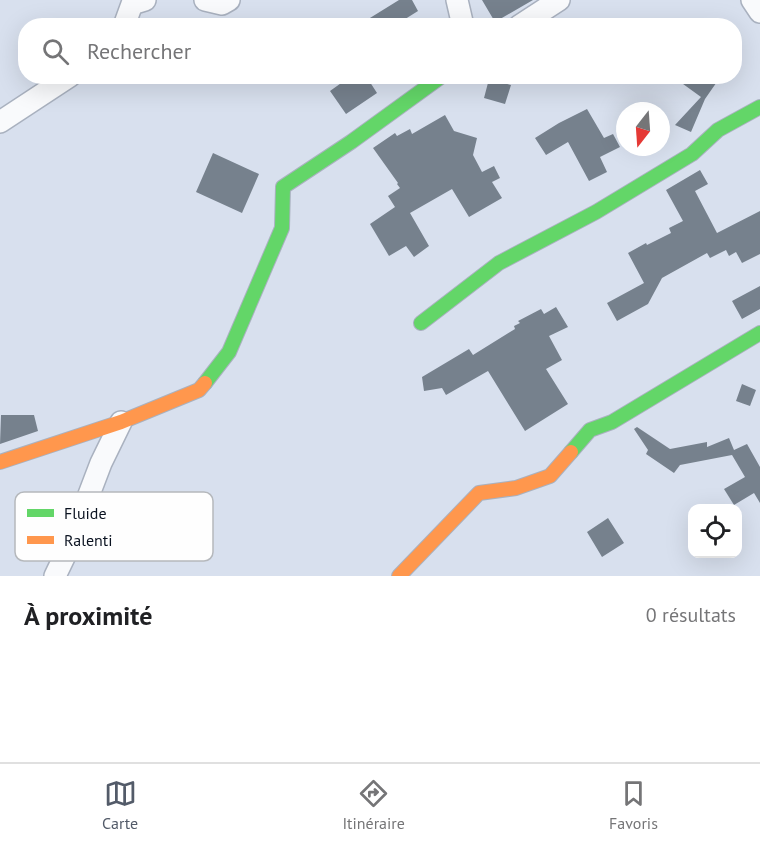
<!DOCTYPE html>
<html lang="fr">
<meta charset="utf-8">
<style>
body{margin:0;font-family:"PT Sans",sans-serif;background:#f6f6f6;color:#202124}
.controls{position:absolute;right:18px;bottom:18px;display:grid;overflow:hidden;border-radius:12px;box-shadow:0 6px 24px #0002}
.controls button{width:54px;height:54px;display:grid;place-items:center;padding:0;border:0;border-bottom:2px solid #e0e0e0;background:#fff;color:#202124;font:30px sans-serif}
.compass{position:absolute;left:616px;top:102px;width:54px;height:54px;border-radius:50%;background:#fff;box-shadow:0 6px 24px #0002;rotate:197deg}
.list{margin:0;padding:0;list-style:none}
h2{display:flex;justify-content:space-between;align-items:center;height:78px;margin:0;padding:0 24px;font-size:26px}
h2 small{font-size:20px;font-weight:400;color:#757577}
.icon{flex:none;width:33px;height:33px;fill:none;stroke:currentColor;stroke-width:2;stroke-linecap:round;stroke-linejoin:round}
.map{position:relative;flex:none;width:760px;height:576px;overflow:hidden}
.search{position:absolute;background:#fff;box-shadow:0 6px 24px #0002;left:18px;right:18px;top:18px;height:66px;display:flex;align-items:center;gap:15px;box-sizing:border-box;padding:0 21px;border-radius:24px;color:#757577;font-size:22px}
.sheet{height:186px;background:#fff}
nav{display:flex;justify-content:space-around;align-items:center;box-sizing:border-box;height:84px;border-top:2px solid #e0e0e0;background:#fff;font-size:16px;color:#757577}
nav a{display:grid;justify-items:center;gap:3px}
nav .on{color:#535b69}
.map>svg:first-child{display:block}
.building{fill:#76818d}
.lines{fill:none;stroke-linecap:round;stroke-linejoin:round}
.street-casing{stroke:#a9b1bf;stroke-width:24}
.fast-casing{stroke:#a9b1bf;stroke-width:16}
.slow-casing{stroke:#a9b1bf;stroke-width:16}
.street{stroke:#f9fafc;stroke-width:21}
.fast{stroke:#63d668;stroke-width:14}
.slow{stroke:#ff974d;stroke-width:14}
.key{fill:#fefefe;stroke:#b5b8bc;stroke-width:1.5}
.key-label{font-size:16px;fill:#0b1321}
</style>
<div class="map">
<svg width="760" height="576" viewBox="0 0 760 576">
<rect width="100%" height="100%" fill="#d8e0ee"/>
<path class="building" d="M 399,0 L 412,0 L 418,11 L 394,26 L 357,26 Z
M 482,0 L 533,0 L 495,22 Z
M 351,76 L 366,76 L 377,93 L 346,114 L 330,91 Z
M 672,76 L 721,76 L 705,99 L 691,132 L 675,125 L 701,97 Z
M 489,79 L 511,85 L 505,104 L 484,98 Z
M 587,109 L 604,138 L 613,134 L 620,147 L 600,157 L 607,172 L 589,181 L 568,142 L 546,155 L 535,138 L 559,123 Z
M 445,115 L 454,131 L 477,138 L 473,155 L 482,172 L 494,166 L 500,178 L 492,182 L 502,198 L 469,217 L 452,189 L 410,213 L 429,246 L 414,257 L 406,246 L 389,256 L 370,224 L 395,207 L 388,196 L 400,188 L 397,184 L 398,183 L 373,148 L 395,133 L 397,136 L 410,129 L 412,134 Z
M 213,153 L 259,174 L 242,213 L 196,192 Z
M 700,170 L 708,184 L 695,191 L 717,233 L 760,211 L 760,254 L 742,263 L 736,252 L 729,256 L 726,250 L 710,258 L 707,253 L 662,278 L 648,304 L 617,321 L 607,303 L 644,283 L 628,253 L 646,243 L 647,245 L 671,233 L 669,228 L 683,221 L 666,190 Z
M 760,286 L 760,309 L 742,319 L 732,301 Z
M 556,307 L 568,327 L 549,336 L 562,360 L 546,369 L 568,404 L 525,431 L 488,371 L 446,395 L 442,388 L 424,391 L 422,377 L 469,349 L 473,355 L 515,329 L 514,326 L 520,323 L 518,321 L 541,309 L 544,314 Z
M 742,384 L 756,390 L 750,406 L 736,401 Z
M 1,415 L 34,415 L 38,431 L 0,444 Z
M 637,427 L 670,449 L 707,442 L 707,447 L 729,438 L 734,450 L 747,444 L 760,467 L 760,503 L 754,493 L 734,505 L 724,489 L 745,477 L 732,455 L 680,465 L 674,473 L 646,454 L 648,450 L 634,429 Z
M 608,518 L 624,543 L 602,557 L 587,532 Z"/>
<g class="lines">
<defs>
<path id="street" d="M 205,0 L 222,4 L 229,0
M 457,0 L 463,26
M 752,0 L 760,12
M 124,26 L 132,4 L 145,0
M 519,26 L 559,0
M 0,122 L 70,76
M 55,576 L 69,547 L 101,463 L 121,422"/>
<path id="fast" d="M 421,323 L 499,263 L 596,212 L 692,154 L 718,130 L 760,107
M 205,383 L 229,352 L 282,228 L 283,187 L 351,142 L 442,76
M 571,452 L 590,430 L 612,422 L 760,333"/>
<path id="slow" d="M 0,462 L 121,422 L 199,390 L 205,383
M 399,576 L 479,493 L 516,488 L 550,476 L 571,452"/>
</defs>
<use href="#street" class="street-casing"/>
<use href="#fast" class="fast-casing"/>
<use href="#slow" class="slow-casing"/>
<use href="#street" class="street"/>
<use href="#fast" class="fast"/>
<use href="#slow" class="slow"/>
</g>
<rect x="15" y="492" width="198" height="69" rx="9" class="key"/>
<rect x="27" y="509" width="27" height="8" fill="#63d668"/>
<rect x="27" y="536" width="27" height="8" fill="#ff974d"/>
<g class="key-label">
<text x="64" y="519">Fluide</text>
<text x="64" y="546">Ralenti</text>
</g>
</svg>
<div class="controls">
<button><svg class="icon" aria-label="locate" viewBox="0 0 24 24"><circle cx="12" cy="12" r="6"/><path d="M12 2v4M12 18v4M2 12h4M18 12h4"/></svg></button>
</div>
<svg class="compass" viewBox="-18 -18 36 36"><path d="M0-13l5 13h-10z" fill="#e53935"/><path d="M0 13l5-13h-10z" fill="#757577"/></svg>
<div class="search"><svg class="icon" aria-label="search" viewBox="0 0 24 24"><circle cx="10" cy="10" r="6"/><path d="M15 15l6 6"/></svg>Rechercher</div>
</div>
<section class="sheet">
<h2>À proximité<small>0 résultats</small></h2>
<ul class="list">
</ul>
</section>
<nav>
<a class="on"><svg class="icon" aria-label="map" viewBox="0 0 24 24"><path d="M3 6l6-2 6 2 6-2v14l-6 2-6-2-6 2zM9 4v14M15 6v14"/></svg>Carte</a>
<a><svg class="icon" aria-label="directions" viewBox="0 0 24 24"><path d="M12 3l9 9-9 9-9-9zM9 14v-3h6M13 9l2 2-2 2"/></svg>Itinéraire</a>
<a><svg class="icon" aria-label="saved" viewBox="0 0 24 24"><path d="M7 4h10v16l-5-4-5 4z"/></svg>Favoris</a>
</nav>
